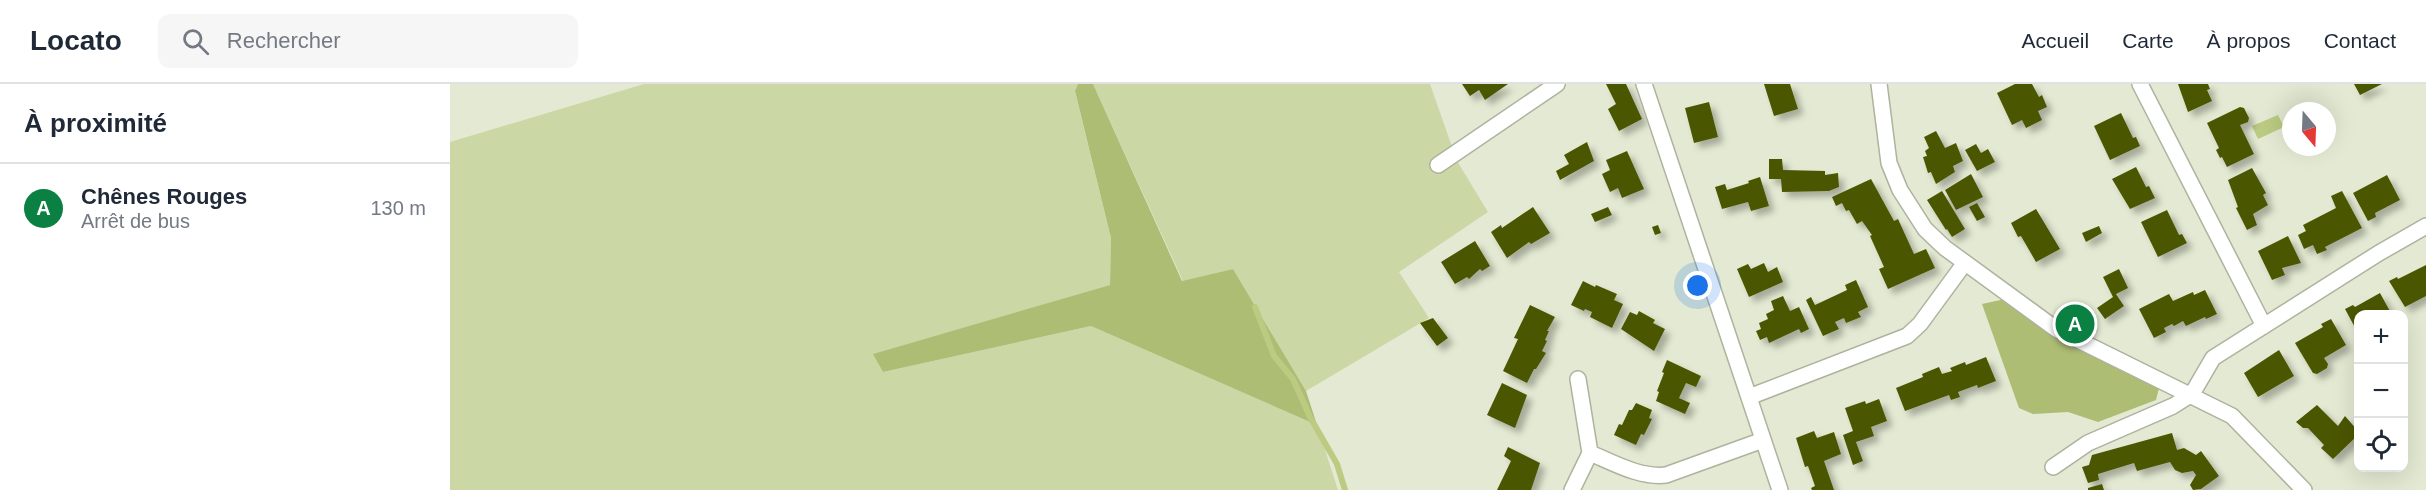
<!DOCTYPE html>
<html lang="fr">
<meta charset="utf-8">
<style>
body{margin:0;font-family:Helvetica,sans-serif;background:#f6f6f7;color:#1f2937}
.controls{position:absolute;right:18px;bottom:18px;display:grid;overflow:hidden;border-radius:12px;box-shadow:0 6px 24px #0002}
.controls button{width:54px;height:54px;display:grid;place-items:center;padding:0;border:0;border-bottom:2px solid #e0e1e3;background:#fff;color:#1f2937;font:30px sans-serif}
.compass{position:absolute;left:1832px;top:18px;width:54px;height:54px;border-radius:50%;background:#fff;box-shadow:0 6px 24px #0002;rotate:161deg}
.you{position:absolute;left:1248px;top:202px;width:21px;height:21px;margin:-15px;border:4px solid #fff;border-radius:50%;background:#1a73e8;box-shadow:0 0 0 9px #1a73e833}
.badge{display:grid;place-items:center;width:39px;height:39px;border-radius:50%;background:#0b8043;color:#fff;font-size:20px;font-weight:700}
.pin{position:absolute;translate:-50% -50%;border:3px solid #fff;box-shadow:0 2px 6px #0006}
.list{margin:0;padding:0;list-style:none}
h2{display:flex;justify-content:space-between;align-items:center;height:78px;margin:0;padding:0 24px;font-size:26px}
h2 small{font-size:20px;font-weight:400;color:#747a83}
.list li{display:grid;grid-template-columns:39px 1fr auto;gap:18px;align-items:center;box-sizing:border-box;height:90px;padding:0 24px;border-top:2px solid #e0e1e3}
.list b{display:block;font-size:22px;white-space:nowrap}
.list p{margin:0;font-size:20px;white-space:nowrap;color:#747a83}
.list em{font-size:20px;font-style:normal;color:#747a83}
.icon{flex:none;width:33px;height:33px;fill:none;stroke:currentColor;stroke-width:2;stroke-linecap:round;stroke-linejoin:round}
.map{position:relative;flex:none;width:1976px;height:406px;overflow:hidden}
header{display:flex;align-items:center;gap:36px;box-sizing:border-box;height:84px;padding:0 30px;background:#fff;border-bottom:2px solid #e0e1e3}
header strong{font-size:28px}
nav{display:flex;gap:33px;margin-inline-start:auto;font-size:21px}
.search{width:420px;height:54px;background:#f6f6f7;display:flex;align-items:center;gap:15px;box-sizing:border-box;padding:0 21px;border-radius:12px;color:#747a83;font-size:22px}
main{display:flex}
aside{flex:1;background:#fff}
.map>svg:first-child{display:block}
.green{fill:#ccd7a6}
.forest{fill:#adbd74}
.water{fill:#bbcb82}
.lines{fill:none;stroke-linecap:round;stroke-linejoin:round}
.stream{stroke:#bbcb82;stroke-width:6}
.building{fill:#4b5606;filter:url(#shadow)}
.minor-casing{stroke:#adb39d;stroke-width:18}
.minor{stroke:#fff;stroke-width:15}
</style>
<header>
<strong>Locato</strong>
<div class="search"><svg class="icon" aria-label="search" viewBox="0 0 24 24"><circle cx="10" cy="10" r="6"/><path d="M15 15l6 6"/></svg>Rechercher</div>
<nav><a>Accueil</a><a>Carte</a><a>À propos</a><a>Contact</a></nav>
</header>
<main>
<aside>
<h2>À proximité<small></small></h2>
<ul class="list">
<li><span class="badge">A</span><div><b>Chênes Rouges</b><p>Arrêt de bus</p></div><em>130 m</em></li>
</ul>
</aside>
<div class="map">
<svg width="1976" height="406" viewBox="0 0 1976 406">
<defs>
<filter id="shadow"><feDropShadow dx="5.5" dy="5.5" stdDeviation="3" flood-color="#0004"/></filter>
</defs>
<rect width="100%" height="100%" fill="#e3e9d2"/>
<path class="green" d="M 194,0 L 628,0 L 625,8 L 661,154 L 660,201 L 424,270 L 433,288 L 641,242 L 867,341 L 888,406 L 0,406 L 0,58 Z
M 643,0 L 980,0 L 1007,77 L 1038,128 L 949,188 L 979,234 L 856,307 L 783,185 L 733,197 Z"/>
<path class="forest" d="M 628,0 L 643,0 L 732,197 L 783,185 L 856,307 L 867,341 L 641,242 L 433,288 L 423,270 L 660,201 L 661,154 L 625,7 Z
M 1555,215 L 1709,304 L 1706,316 L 1648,338 L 1618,328 L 1583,330 L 1569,324 L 1532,220 Z"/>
<path class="water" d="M 1828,31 L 1834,43 L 1808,55 L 1802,42 Z"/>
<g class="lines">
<path class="stream" d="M 805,223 L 824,272 L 843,295 L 860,333 L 887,380 L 895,406"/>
</g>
<path class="building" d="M 1012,0 L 1058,0 L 1035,16 L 1029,6 L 1020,12 Z
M 1156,0 L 1176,0 L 1192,35 L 1169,47 L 1158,25 L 1166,20 Z
M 1314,0 L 1340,0 L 1348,25 L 1324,32 Z
M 1565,0 L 1582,0 L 1589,13 L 1592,11 L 1597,23 L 1588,27 L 1592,36 L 1576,44 L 1572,36 L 1562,41 L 1547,9 Z
M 1728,0 L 1758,0 L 1760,5 L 1757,6 L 1762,17 L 1738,28 Z
M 1904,0 L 1932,0 L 1910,11 Z
M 1259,18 L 1268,53 L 1244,59 L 1235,24 Z
M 1790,23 L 1794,24 L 1799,34 L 1798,38 L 1790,41 L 1804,70 L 1777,83 L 1772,73 L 1770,74 L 1766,66 L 1769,64 L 1757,39 Z
M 1671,29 L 1683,54 L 1686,53 L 1690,62 L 1660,76 L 1644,42 Z
M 1486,47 L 1495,64 L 1506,59 L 1513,77 L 1503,82 L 1505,88 L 1486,100 L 1481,88 L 1478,89 L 1473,73 L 1477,72 L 1475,67 L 1479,64 L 1474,53 Z
M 1137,58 L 1144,77 L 1110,96 L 1106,87 L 1119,80 L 1114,71 Z
M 1526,60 L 1531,69 L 1538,65 L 1545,78 L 1527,87 L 1515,66 Z
M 1177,67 L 1194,105 L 1172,114 L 1168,104 L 1160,108 L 1152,90 L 1160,86 L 1156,76 Z
M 1319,75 L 1332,75 L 1333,86 L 1375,87 L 1375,91 L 1388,89 L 1389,103 L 1379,107 L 1332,108 L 1331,95 L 1319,95 Z
M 1686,83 L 1696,103 L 1699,102 L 1705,114 L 1680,125 L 1662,95 Z
M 1802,84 L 1816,109 L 1813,111 L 1818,121 L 1803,130 L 1807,141 L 1797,146 L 1786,124 L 1788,123 L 1778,96 Z
M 1521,90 L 1533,113 L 1506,126 L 1495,106 Z
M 1937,91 L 1950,116 L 1925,129 L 1926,133 L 1918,137 L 1903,109 Z
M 1310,93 L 1319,122 L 1301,127 L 1298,118 L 1272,125 L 1265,103 L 1275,100 L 1277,106 L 1299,99 L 1298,97 Z
M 1421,95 L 1444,137 L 1448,135 L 1464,170 L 1476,165 L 1485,184 L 1438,205 L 1429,185 L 1434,183 L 1420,152 L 1422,151 L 1412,137 L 1407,140 L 1399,126 L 1396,127 L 1392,119 L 1386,122 L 1382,113 Z
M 1492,107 L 1515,145 L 1502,153 L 1497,145 L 1496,146 L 1477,116 Z
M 1892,107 L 1912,144 L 1875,163 L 1877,166 L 1867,170 L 1863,161 L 1854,165 L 1848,151 L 1856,147 L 1853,141 L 1886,124 L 1881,112 Z
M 1527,119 L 1535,133 L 1527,137 L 1519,123 Z
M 1083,123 L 1100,149 L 1081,160 L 1079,158 L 1057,174 L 1041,148 L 1051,141 L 1052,144 Z
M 1158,123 L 1162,131 L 1145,138 L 1141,130 Z
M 1586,125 L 1610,165 L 1586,178 L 1571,152 L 1568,153 L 1561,139 Z
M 1717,126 L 1729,151 L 1732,150 L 1737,159 L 1708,173 L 1691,138 Z
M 1208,141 L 1211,149 L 1205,151 L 1202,143 Z
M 1649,142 L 1652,149 L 1636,158 L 1632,149 Z
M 1838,152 L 1851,179 L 1832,184 L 1835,191 L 1822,196 L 1808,167 Z
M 1025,157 L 1040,182 L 1032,187 L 1030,185 L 1019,195 L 1017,193 L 1005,200 L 991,178 Z
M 1314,179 L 1318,188 L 1327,183 L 1333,198 L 1299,213 L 1287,185 L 1298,180 L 1301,185 Z
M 1976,181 L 1976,212 L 1955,223 L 1939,197 L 1947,193 L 1948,195 Z
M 1669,185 L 1678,204 L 1666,210 L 1674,222 L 1655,235 L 1647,224 L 1663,213 L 1653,193 Z
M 1406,196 L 1418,223 L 1408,228 L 1411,233 L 1396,239 L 1394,234 L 1385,238 L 1389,245 L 1373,252 L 1356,216 L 1361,213 L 1365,221 L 1397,206 L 1395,201 Z
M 1133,197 L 1145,203 L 1146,201 L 1167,210 L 1164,216 L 1173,220 L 1162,244 L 1140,233 L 1142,228 L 1135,225 L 1134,227 L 1121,221 Z
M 1755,206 L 1767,230 L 1756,235 L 1755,233 L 1736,242 L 1733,237 L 1724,242 L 1722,240 L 1714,244 L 1716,248 L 1704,254 L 1689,225 L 1719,210 L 1723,217 L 1743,208 L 1744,211 Z
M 1930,209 L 1942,231 L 1908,231 L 1908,249 L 1895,225 L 1903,221 L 1905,223 Z
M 1333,212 L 1340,227 L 1349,223 L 1359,245 L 1351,249 L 1349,245 L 1319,259 L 1317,253 L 1310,256 L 1306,247 L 1311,245 L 1309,239 L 1318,235 L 1316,230 L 1324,226 L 1321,217 Z
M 1080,221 L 1105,233 L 1097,247 L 1099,247 L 1095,256 L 1097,257 L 1092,267 L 1096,269 L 1086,285 L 1084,285 L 1077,299 L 1053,287 L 1068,255 L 1064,254 Z
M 1189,227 L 1205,236 L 1203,239 L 1215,245 L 1204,267 L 1171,245 L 1180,228 L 1187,231 Z
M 983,234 L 998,254 L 987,262 L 970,239 Z
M 1881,235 L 1896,261 L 1874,274 L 1878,280 L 1877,284 L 1867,290 L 1863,289 L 1845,259 L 1873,243 L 1871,240 Z
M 1829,266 L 1844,292 L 1808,313 L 1794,289 Z
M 1536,273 L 1546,297 L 1528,304 L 1527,301 L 1508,308 L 1510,313 L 1501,316 L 1499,311 L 1455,327 L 1446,304 L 1473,293 L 1472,290 L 1489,283 L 1492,290 L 1502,287 L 1500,284 L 1515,278 L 1516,281 Z
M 1217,276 L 1251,292 L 1246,303 L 1236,299 L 1229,314 L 1240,319 L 1235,330 L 1206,317 L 1209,308 L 1207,307 L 1214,289 L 1212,288 Z
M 1052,299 L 1077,311 L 1065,344 L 1037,331 Z
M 1429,315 L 1437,337 L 1421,343 L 1424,352 L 1406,358 L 1413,377 L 1403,381 L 1393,351 L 1403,347 L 1395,324 L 1415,317 L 1416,320 Z
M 1186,319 L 1202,326 L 1199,334 L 1202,335 L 1194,351 L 1191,350 L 1186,361 L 1164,351 L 1169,340 L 1172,341 L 1179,326 L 1182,326 Z
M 1867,321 L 1888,342 L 1895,332 L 1908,347 L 1908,351 L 1883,375 L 1871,364 L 1874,361 L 1858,344 L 1853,344 L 1846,338 Z
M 1364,347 L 1367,354 L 1384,348 L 1391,370 L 1374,377 L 1384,406 L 1362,406 L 1361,404 L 1365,402 L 1358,382 L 1355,383 L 1346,354 Z
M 1722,349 L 1727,366 L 1734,364 L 1746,371 L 1751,367 L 1769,392 L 1751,405 L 1743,406 L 1740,401 L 1746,391 L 1743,387 L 1732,389 L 1725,386 L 1720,378 L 1687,387 L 1684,379 L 1648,390 L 1649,396 L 1638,399 L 1632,383 L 1639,381 L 1642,371 Z
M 1058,363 L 1090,379 L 1081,406 L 1047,406 L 1061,377 L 1054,372 Z
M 1652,400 L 1654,406 L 1638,406 L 1638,404 Z"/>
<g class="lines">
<defs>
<path id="minor" d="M 1194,0 L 1330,406
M 1429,0 L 1439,79 L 1450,106 L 1475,145 L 1495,164 L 1606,245 L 1782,332 L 1854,406
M 1690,0 L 1814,242
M 988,81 L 1107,0
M 1128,295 L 1140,369 C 1164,379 1190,394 1216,391 L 1313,356
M 1299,313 L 1457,252 L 1470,240 L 1514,180
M 1603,383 L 1638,359 L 1723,322 L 1742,310 L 1763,274 L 1929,169 L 1976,142
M 1122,406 L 1140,369"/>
</defs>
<use href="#minor" class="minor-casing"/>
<use href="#minor" class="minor"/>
</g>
</svg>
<div class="controls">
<button>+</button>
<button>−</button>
<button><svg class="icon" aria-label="locate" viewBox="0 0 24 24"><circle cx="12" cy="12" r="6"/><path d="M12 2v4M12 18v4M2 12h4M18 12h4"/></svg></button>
</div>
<svg class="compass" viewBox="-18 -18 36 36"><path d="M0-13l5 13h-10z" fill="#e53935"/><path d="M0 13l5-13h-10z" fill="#747a83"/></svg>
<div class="you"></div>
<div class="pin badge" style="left:1625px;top:240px">A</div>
</div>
</main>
